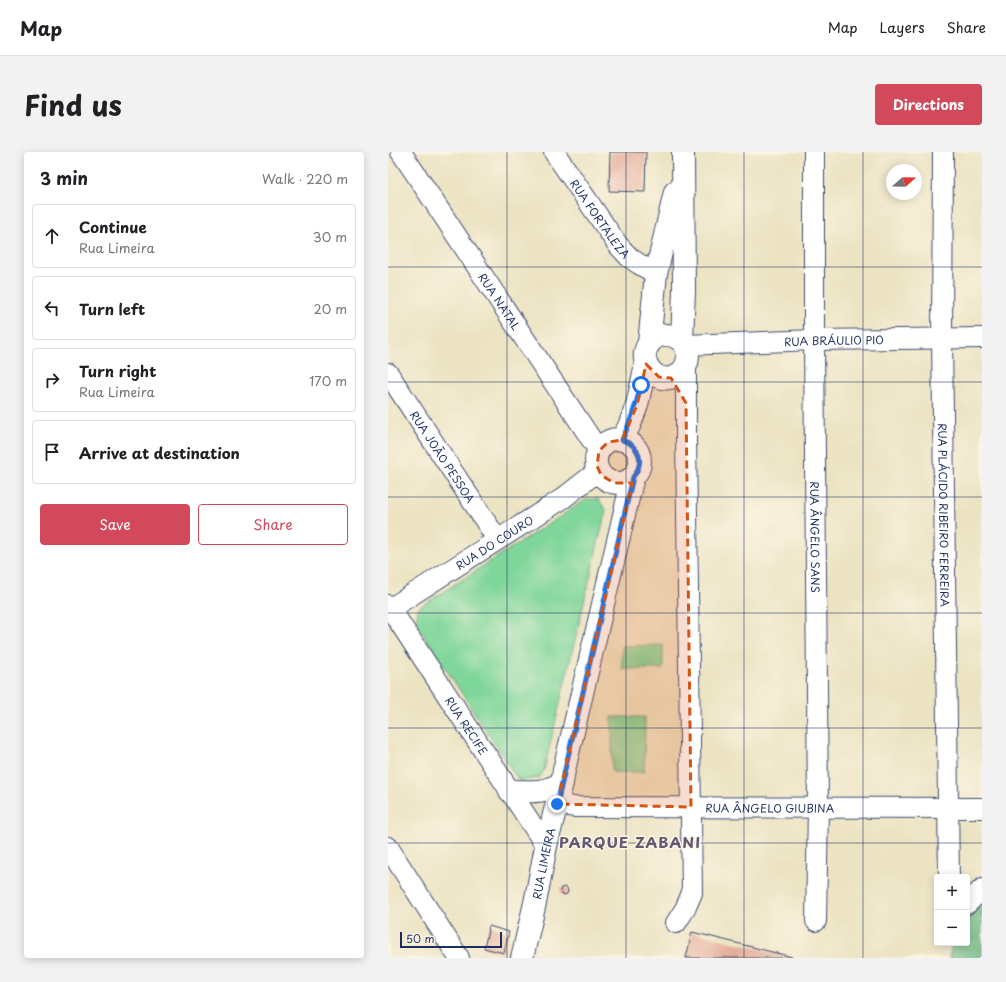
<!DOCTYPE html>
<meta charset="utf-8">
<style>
body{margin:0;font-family:"Playpen Sans",sans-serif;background:#f2f2f2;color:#202124}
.controls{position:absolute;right:12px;bottom:12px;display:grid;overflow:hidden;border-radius:4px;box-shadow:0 2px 10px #0003}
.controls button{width:36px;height:36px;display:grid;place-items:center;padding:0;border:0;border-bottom:1px solid #e0e0e0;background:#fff;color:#202124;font:20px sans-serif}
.compass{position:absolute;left:498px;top:12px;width:36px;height:36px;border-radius:50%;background:#fff;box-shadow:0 2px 10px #0003;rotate:70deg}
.scale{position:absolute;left:12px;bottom:10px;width:102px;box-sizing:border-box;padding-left:4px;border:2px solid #1b2f5e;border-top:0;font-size:11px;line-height:14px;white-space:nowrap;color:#1b2f5e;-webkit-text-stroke:3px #fcf5e5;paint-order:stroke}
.stop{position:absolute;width:12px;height:12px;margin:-9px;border:3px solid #1a73e8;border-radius:50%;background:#fff}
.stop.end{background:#1a73e8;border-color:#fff;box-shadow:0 1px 4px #0008}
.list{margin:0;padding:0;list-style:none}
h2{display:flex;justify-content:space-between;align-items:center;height:52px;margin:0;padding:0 16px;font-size:17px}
h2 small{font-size:13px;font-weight:400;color:#757577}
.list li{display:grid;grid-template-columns:26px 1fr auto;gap:12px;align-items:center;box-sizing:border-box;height:64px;margin:0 8px 8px;padding:0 8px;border:1px solid #e0e0e0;border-radius:4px}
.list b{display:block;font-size:15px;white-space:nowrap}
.list p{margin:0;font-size:13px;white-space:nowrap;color:#757577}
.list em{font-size:13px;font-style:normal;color:#757577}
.actions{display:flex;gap:8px;padding:12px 16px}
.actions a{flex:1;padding:9px 0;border:1px solid #d1495b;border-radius:4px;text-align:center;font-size:14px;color:#d1495b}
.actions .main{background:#d1495b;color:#fff}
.icon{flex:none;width:22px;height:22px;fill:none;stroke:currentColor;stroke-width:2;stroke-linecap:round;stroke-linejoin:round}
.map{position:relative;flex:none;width:594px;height:806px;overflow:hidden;border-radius:4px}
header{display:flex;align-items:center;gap:24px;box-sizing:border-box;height:56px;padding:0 20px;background:#fff;border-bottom:1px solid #e0e0e0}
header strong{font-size:19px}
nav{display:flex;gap:22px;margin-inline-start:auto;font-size:14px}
.intro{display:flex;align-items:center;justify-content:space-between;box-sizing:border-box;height:96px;padding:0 24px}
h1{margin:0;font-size:28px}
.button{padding:10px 18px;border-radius:4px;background:#d1495b;color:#fff;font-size:14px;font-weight:700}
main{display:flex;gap:24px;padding:0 24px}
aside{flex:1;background:#fff;border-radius:4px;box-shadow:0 2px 10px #0003}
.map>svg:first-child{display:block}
.green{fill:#7fd69a;stroke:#4d827c}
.forest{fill:#67b782;stroke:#417370}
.building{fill:#e3aa98}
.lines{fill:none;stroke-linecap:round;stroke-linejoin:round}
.minor-casing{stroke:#3a4a6d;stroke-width:22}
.major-casing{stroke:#3a4a6d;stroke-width:24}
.minor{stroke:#fff;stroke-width:20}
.major{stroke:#fff;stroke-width:22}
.route{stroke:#1a73e8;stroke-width:5}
.marked{fill:#d45514;fill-opacity:0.2;stroke:#d45514;stroke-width:3;stroke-dasharray:8 5;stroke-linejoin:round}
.grid{fill:none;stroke:#1b2f5e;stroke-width:1;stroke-opacity:0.55}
.labels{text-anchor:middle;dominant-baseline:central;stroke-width:3;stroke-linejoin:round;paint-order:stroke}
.street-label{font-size:11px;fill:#1b2f5e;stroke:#fcf5e5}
.district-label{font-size:15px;font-weight:bold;letter-spacing:1px;fill:#615a72;stroke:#fcf5e5}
</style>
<header>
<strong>Map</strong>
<nav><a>Map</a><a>Layers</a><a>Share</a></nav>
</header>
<div class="intro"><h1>Find us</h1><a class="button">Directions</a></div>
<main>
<aside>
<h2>3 min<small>Walk · 220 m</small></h2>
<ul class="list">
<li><svg class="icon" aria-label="ahead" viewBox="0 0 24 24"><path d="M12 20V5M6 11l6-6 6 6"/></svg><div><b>Continue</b><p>Rua Limeira</p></div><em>30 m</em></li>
<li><svg class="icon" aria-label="left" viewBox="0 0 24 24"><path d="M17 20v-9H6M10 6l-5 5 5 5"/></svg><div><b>Turn left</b></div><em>20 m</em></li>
<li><svg class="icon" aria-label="right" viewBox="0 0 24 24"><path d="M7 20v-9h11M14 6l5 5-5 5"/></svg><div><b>Turn right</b><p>Rua Limeira</p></div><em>170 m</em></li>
<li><svg class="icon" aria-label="arrive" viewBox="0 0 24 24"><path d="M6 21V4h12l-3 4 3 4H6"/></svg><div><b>Arrive at destination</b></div></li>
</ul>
<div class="actions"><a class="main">Save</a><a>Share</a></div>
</aside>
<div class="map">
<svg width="594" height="806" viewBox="0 0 594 806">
<rect width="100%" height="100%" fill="#fcf5e5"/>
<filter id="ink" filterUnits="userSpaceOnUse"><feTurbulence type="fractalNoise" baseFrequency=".025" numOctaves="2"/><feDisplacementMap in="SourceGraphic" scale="8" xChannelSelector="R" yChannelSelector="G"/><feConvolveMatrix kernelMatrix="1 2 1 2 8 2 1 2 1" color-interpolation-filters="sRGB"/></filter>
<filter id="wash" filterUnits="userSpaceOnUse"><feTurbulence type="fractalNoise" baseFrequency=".012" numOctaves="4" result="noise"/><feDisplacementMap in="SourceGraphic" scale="16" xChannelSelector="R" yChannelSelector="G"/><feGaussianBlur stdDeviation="0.9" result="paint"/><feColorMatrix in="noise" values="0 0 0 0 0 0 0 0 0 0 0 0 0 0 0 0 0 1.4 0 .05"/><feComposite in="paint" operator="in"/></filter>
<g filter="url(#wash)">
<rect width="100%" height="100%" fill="#ece3c2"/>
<path class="green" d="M 199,347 L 210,347 L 218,358 L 156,618 L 151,626 L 131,629 L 28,471 L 30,456 Z
M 275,493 L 275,517 L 234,517 L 234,494 Z
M 224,565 L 257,565 L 256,620 L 224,620 Z"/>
<path class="forest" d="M 594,751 L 594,806 L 561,806 L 564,791 L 579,791 L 579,768 L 585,759 Z"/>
<g id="blocks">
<path class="building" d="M 222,0 L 258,0 L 257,40 L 221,39 Z
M172 739a4 4 0 1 1 8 0a4 4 0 1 1-8 0Z
M 101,774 L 121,780 L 116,801 L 96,796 Z
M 304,780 L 404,805 L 404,806 L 298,806 Z"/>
</g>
</g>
<g filter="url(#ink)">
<use href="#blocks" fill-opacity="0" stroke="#3a4a6d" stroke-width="1"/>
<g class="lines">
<defs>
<g id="minor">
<path id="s1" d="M 13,0 L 211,299"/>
<path id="s2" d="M 166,0 L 230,93 L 241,105 L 251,112 L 268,122"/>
<path id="s3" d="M 426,0 L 426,188 L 430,655 L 428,769"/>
<path id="s4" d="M 555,0 L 554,186 L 561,725"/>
<path id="s5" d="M 297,193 L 426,188 L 594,186"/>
<path id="s6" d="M 0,221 L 109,387"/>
<path id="s7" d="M 0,453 L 158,694"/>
<path id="s8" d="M 0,458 L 174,347 L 210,319"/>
<path id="s9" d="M 169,652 L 186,655 L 594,656"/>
<path d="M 0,695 L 71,806"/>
<path d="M 579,752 L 594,737"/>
<path d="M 288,771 L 297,757 L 304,741 L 298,285 L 298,214"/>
</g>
<g id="major">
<path d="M 294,189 C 269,170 245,200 263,219 C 282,240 313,212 294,189 L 296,138 L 295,0"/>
<path d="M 261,192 L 268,122 L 287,40"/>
<circle cx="230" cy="309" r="22"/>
<path d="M 234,288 L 242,272 L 249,253 L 258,212"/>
<path d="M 122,639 C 143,639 154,642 174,631"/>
<path id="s10" d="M 134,806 L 147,751 L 158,694 L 174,631 L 176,618 L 245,325"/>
</g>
</defs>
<use href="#minor" class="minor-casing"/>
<use href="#major" class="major-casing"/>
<use href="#minor" class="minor"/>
<use href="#major" class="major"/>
</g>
</g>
<g class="lines" filter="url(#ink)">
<path class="route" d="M 169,652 L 245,325 C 257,310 252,294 234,288 C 243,269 248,253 253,233"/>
</g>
<path class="marked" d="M 258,212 L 271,225 L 283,226 L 298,251 L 303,655 L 169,652 L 244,331 L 226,331 L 213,323 L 209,314 L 211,299 L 220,290 L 234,288 L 249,253 Z"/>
<path class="grid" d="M 119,0 L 119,806M 238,0 L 238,806M 356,0 L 356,806M 475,0 L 475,806M 0,115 L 594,115M 0,230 L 594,230M 0,345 L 594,345M 0,461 L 594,461M 0,576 L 594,576M 0,691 L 594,691"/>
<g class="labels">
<g class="street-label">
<text stroke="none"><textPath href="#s2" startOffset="81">RUA FORTALEZA</textPath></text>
<text stroke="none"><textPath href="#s1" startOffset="179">RUA NATAL</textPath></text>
<text stroke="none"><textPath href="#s5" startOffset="149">RUA BRÁULIO PIO</textPath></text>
<text stroke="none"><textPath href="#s6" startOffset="100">RUA JOÃO PESSOA</textPath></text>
<text stroke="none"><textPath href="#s4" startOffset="363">RUA PLÁCIDO RIBEIRO FERREIRA</textPath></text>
<text stroke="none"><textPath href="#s3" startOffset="385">RUA ÂNGELO SANS</textPath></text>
<text stroke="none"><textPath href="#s8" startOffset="126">RUA DO COURO</textPath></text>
<text stroke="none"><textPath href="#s7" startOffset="144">RUA RECIFE</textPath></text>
<text stroke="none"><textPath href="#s9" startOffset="213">RUA ÂNGELO GIUBINA</textPath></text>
<text stroke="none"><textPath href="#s10" startOffset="97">RUA LIMEIRA</textPath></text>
</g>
<g class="district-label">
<text x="242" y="689">PARQUE ZABANI</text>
</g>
</g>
</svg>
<div class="controls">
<button>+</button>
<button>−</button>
</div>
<svg class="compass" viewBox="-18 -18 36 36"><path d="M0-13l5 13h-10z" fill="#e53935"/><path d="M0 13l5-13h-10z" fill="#757577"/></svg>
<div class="scale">50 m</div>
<div class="stop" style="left:253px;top:233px"></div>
<div class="stop end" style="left:169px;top:652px"></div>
</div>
</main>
